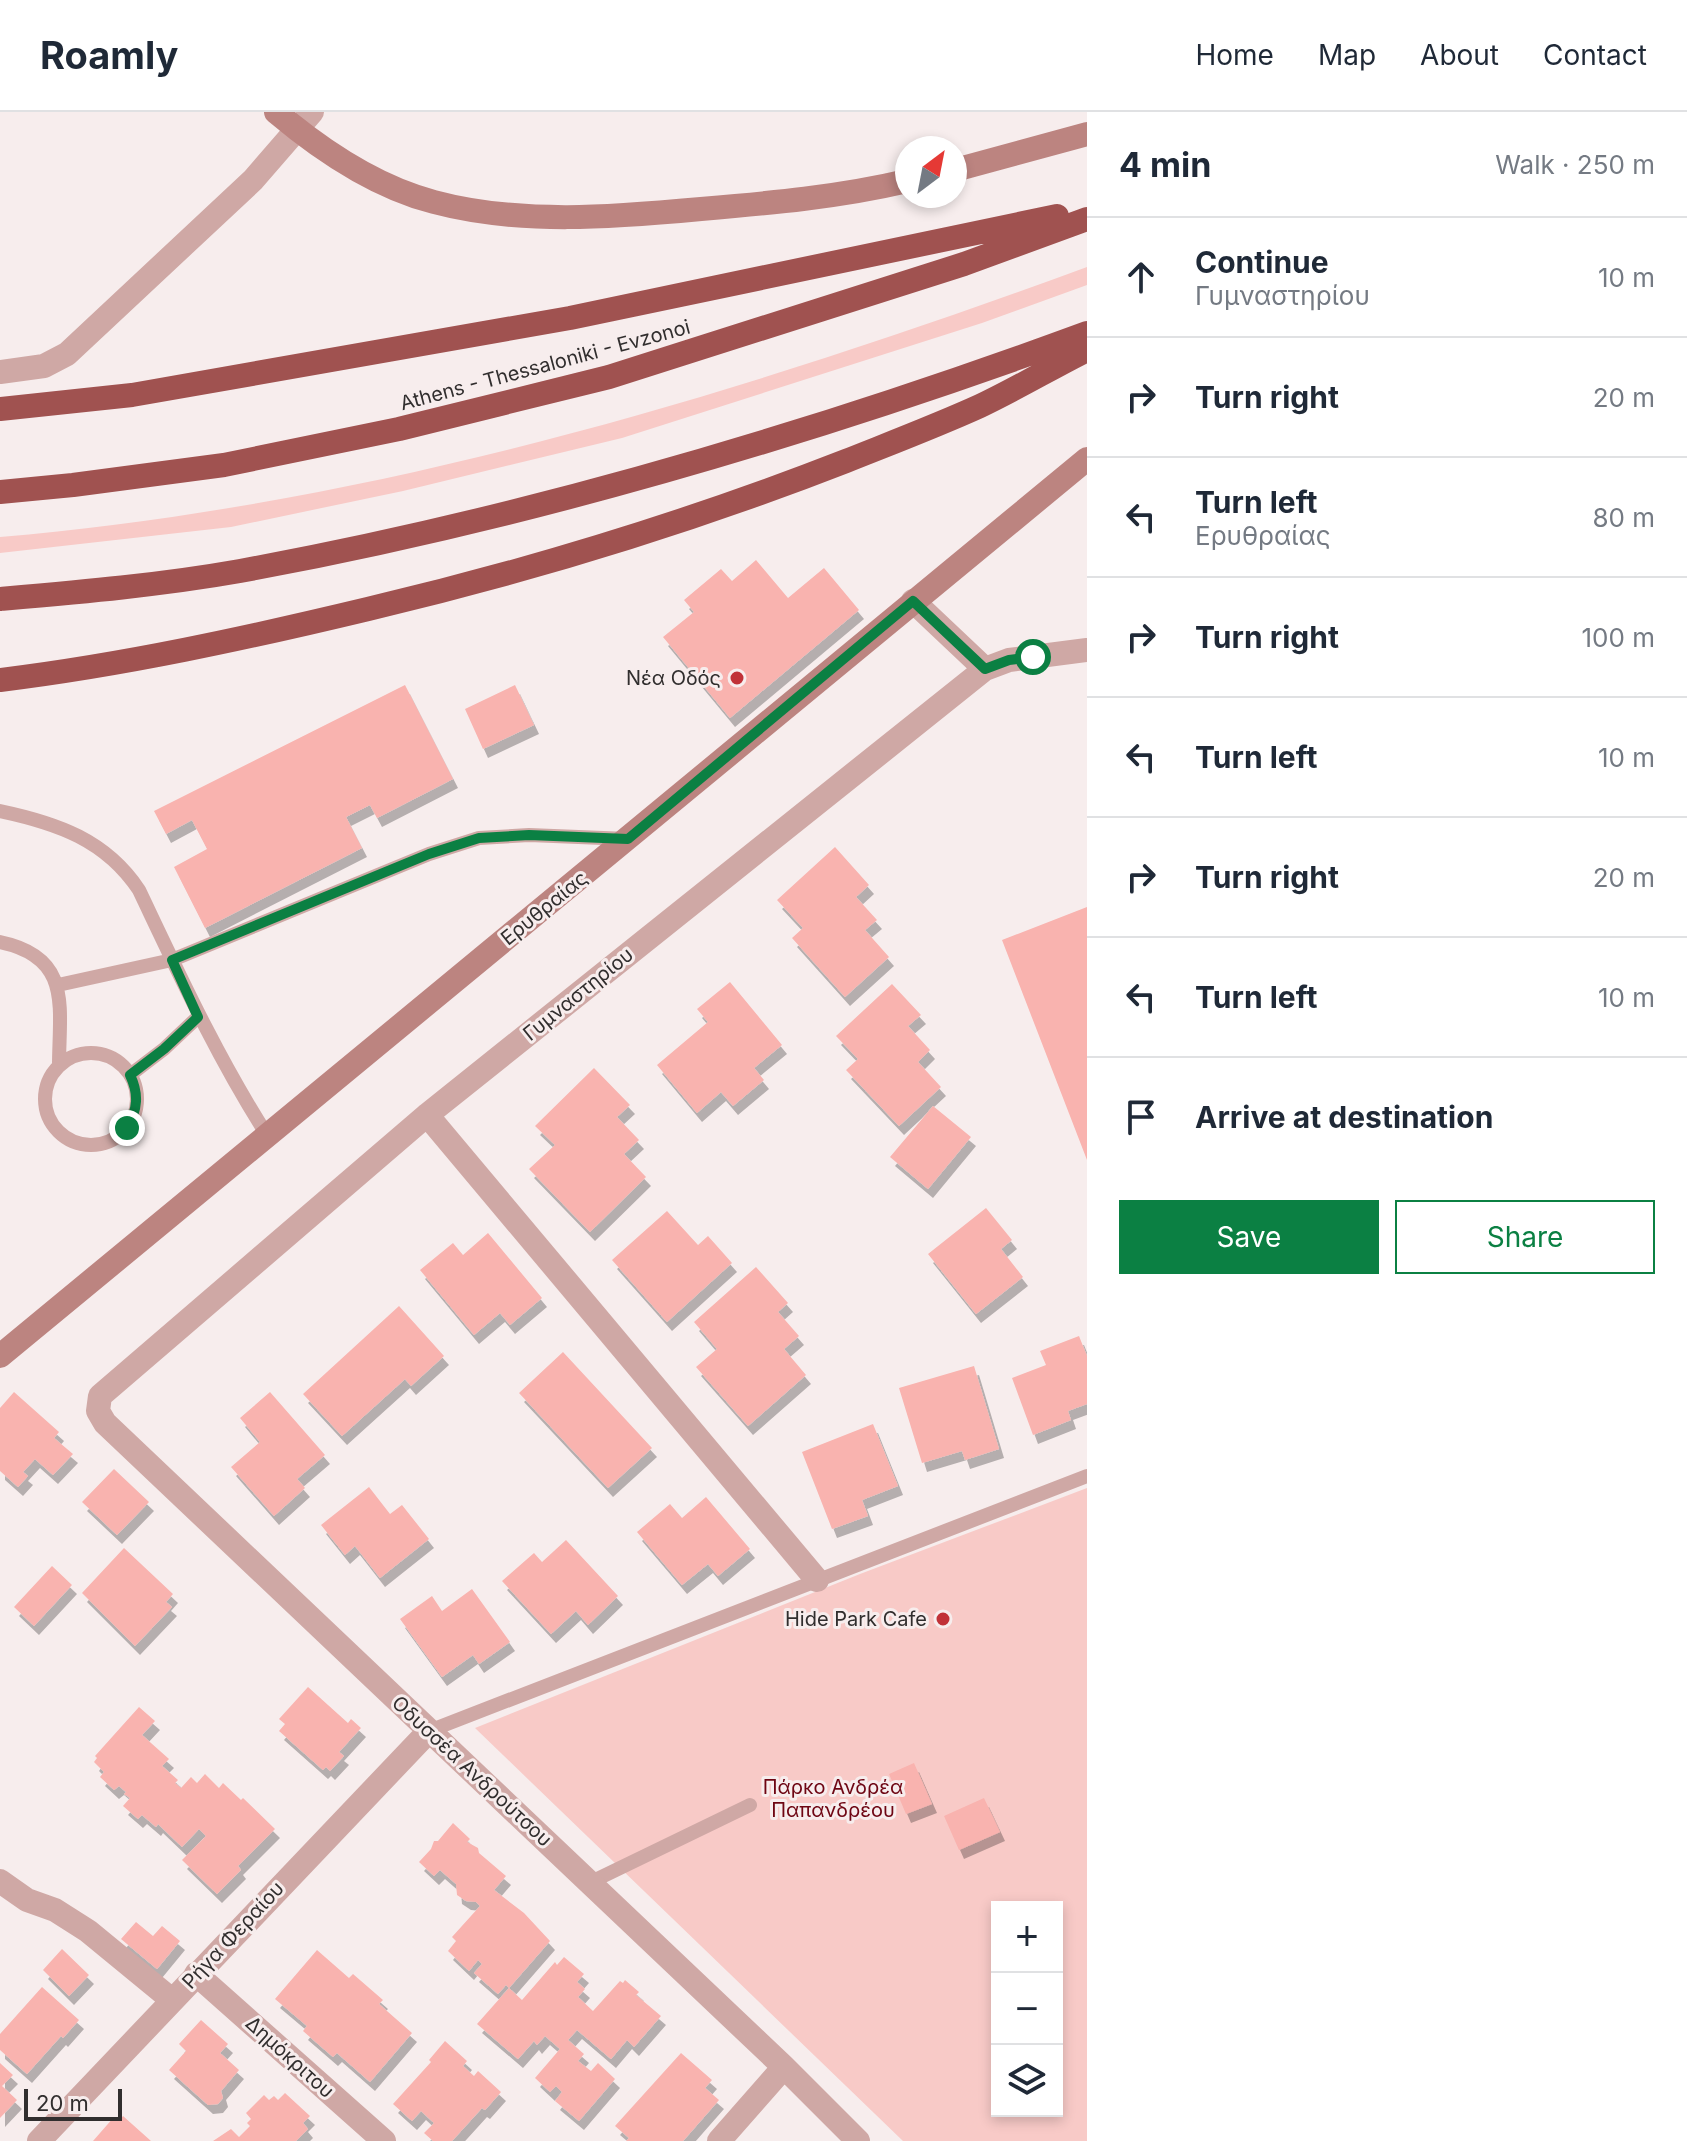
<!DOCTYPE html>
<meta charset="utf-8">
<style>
body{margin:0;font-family:Inter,sans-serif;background:#f2f2f3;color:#1f2937}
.controls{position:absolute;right:24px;bottom:24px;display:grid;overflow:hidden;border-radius:0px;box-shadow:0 4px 12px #0003}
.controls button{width:72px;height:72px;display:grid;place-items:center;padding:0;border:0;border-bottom:2px solid #e0e1e3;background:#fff;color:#1f2937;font:40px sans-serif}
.compass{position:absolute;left:895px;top:24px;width:72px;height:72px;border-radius:50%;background:#fff;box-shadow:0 4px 12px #0003;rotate:32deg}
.scale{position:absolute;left:24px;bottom:20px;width:98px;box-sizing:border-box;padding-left:8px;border:4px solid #312e2e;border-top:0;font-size:22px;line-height:28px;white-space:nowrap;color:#312e2e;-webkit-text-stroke:6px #f7eded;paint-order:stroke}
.stop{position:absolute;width:24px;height:24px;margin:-18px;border:6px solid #0b8043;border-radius:50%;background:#fff}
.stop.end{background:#0b8043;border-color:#fff;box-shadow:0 2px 8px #0008}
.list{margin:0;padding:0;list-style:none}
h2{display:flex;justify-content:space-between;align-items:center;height:104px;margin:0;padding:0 32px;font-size:34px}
h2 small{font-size:26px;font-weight:400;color:#747a83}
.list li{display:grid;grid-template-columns:52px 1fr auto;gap:24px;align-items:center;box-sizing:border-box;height:120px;padding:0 32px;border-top:2px solid #e0e1e3}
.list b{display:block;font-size:30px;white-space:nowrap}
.list p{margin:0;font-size:26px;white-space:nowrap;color:#747a83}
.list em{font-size:26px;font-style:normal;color:#747a83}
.actions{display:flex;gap:16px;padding:24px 32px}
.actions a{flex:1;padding:18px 0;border:2px solid #0b8043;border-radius:0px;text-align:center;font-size:28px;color:#0b8043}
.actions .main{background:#0b8043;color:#fff}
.icon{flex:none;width:44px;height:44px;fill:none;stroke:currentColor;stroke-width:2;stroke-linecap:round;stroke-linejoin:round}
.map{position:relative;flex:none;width:1087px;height:2029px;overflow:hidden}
header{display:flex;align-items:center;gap:48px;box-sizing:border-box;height:112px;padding:0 40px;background:#fff;border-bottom:2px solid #e0e1e3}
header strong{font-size:38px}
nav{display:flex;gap:44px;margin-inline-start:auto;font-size:28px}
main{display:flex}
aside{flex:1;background:#fff}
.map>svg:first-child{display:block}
.green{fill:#f8cac7;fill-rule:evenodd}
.building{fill:#f9b3af;filter:url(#shadow)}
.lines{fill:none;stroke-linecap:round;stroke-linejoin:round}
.service{stroke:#cfa8a5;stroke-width:14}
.minor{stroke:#cfa8a5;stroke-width:24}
.secondary{stroke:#bc8480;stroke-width:24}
.motorway{stroke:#a05250;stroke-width:24}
.route{stroke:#0b8043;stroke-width:10}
.poi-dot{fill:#c13238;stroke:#f7eded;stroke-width:3}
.labels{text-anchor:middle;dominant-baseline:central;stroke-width:6;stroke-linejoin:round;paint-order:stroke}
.street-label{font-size:20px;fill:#312e2e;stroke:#f7eded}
.poi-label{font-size:20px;fill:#312e2e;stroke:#f7eded;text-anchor:end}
.park-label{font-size:20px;fill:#6e0613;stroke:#f7eded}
</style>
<header>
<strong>Roamly</strong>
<nav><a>Home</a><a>Map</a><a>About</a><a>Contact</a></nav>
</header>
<main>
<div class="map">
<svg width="1087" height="2029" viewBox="0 0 1087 2029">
<defs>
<filter id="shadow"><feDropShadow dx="5" dy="9" stdDeviation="0" flood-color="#0004"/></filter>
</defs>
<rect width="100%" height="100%" fill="#f7eded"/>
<path class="green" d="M 1087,155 L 1087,173 L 982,211 L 622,326 L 403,379 L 231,415 L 0,441 L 0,425 C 374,393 736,284 1087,155 Z
M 1087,1376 L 1087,2029 L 903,2029 L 475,1616 L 860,1462 ZM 997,1795 L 1057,1795 L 1057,1999 L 997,1999 Z"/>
<path class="building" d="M 756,448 L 788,486 L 824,456 L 859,498 L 730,606 L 663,525 L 694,500 L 684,488 L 721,457 L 732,469 Z
M 405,573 L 453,667 L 377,706 L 370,693 L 346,705 L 362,736 L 205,816 L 174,755 L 207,737 L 192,708 L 166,722 L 154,699 Z
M 515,573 L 534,613 L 483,637 L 465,597 Z
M 835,735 L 869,773 L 856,785 L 877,808 L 865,818 L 889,845 L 845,885 L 792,826 L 803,816 L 777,788 Z
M 1087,795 L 1087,1048 L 1002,828 Z
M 730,870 L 782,933 L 754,956 L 764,968 L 733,994 L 721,980 L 697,1001 L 657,953 L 708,910 L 697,897 Z
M 892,872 L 921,903 L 908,914 L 930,938 L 918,950 L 941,975 L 899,1014 L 846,958 L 858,947 L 836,924 Z
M 594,956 L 630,993 L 617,1005 L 639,1028 L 624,1042 L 646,1065 L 590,1120 L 529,1057 L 555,1033 L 535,1014 Z
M 933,994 L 971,1025 L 928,1077 L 890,1045 Z
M 986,1096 L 1012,1128 L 1001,1137 L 1023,1165 L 976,1202 L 928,1142 Z
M 667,1099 L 698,1133 L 708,1124 L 732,1151 L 667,1210 L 612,1148 Z
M 488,1121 L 542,1186 L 510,1213 L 500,1201 L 474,1223 L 420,1158 L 453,1131 L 463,1143 Z
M 756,1155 L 788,1191 L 778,1200 L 799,1224 L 784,1237 L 806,1263 L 748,1314 L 696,1255 L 717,1237 L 694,1210 Z
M 399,1194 L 444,1244 L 411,1274 L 405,1267 L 342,1324 L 303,1282 Z
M 1079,1224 L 1087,1244 L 1087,1292 L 1068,1299 L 1071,1308 L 1033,1323 L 1012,1266 L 1046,1253 L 1040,1239 Z
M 563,1240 L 652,1336 L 608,1376 L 519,1281 Z
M 974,1254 L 999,1337 L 965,1348 L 962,1339 L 922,1351 L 899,1276 Z
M 14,1280 L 59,1320 L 54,1326 L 73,1342 L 53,1363 L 35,1347 L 23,1360 L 28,1364 L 18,1375 L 0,1359 L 0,1296 Z
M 270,1280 L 325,1343 L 297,1367 L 305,1376 L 274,1404 L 231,1355 L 260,1330 L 240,1306 Z
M 873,1312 L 898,1374 L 862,1388 L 868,1404 L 832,1417 L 802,1340 Z
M 114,1357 L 149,1390 L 117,1423 L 82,1390 Z
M 369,1375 L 390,1402 L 402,1393 L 429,1427 L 380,1466 L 355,1434 L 345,1443 L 321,1413 Z
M 706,1385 L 750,1437 L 718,1464 L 708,1452 L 682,1473 L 637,1420 L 670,1392 L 682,1406 Z
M 566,1428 L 618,1484 L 588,1513 L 576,1499 L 551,1522 L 502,1469 L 534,1441 L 542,1450 Z
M 124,1436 L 173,1482 L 166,1490 L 172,1495 L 135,1534 L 82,1481 Z
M 52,1454 L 72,1473 L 34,1514 L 14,1495 Z
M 472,1477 L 510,1530 L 479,1552 L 473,1543 L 442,1565 L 400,1507 L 432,1484 L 442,1499 Z
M 308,1575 L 348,1611 L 351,1607 L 361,1616 L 339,1640 L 344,1644 L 330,1659 L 326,1655 L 323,1658 L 279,1619 L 285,1612 L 279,1607 Z
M 139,1595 L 155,1609 L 142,1623 L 169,1647 L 162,1654 L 178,1668 L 175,1671 L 181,1676 L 191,1665 L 197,1671 L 205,1662 L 219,1676 L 223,1671 L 241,1688 L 243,1686 L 275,1717 L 238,1754 L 241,1758 L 217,1782 L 182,1748 L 206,1724 L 199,1717 L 182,1735 L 158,1712 L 156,1715 L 142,1703 L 138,1707 L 123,1694 L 130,1686 L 124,1682 L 126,1680 L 119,1674 L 114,1678 L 100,1665 L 104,1660 L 94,1650 L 97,1646 L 95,1644 Z
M 914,1651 L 932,1692 L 906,1702 L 889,1662 Z
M 984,1686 L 1000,1720 L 959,1738 L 944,1704 Z
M 453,1711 L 470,1727 L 467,1730 L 478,1736 L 479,1741 L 506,1764 L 494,1778 L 524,1801 L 550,1829 L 509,1876 L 522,1888 L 555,1850 L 557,1853 L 564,1845 L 584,1862 L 577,1870 L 585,1877 L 578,1885 L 593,1899 L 620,1869 L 623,1871 L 625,1868 L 639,1880 L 636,1883 L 661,1904 L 634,1935 L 627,1928 L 611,1947 L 577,1918 L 568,1928 L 584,1942 L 578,1949 L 591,1959 L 598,1951 L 615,1967 L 579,2009 L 555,1989 L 562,1980 L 556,1974 L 550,1980 L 535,1966 L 560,1937 L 545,1924 L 537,1933 L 534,1929 L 518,1947 L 477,1912 L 509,1876 L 506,1873 L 498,1882 L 474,1861 L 482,1852 L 478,1848 L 469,1859 L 448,1839 L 456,1829 L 452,1825 L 480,1794 L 476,1790 L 466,1789 L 457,1783 L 456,1772 L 440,1758 L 434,1764 L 419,1750 L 431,1737 L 434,1729 L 438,1729 Z
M 136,1810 L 153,1824 L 162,1814 L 180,1829 L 157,1857 L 121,1827 Z
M 62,1837 L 89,1863 L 69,1884 L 43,1858 Z
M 317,1838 L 349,1866 L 353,1862 L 383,1888 L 379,1892 L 412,1921 L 370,1970 L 337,1941 L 333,1945 L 303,1919 L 307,1914 L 275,1887 Z
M 42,1875 L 79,1908 L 63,1926 L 61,1924 L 27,1962 L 0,1938 L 0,1922 Z
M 201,1908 L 228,1932 L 220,1941 L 239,1958 L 221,1979 L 223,1986 L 218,1992 L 208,1993 L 169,1958 L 186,1939 L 179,1932 Z
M 445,1929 L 467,1949 L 463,1954 L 474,1964 L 478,1959 L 501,1980 L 485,1998 L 482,1996 L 452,2029 L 433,2029 L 424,2021 L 434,2011 L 421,1999 L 412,2009 L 393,1992 L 431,1950 L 429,1948 Z
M 681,1941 L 712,1968 L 705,1976 L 719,1988 L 683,2029 L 626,2029 L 629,2026 L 615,2014 Z
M 0,1951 L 13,1963 L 2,1974 L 17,1988 L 0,2006 Z
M 285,1981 L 310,2004 L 303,2011 L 308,2017 L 296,2029 L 213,2029 L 231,2017 L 239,2025 L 250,2014 L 247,2011 L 251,2007 L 246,2001 L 264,1983 L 269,1988 L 274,1984 L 278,1988 Z
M 123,2004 L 151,2029 L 93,2029 L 114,2005 L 119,2009 Z"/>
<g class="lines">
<path class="service" d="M 0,699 C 57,711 106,728 139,778 C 179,862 217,945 267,1023
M 0,830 C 73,845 59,896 59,954
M 58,873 L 172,848 L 429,742 L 479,726 L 529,723 L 628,727
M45 987a46 46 0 1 1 92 0a46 46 0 1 1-92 0Z
M 130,963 L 164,937 L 198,905
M 429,1619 L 1087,1364
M 589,1771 L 750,1693"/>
<path class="minor" d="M 0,260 L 44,254 L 67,242 L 253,68 L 312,0
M 913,489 L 985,557
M 427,1003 L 817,1468
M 0,1769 L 27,1788 L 55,1798 L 88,1819 L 172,1888
M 196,1862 L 384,2029
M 39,2029 L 429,1619
M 719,2029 L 784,1955
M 858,2029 L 784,1955 L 105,1311 L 98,1299 L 100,1284 L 427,1003 L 985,557 L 1009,548 L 1087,538"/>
<path class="secondary" d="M 276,0 C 321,38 376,75 434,90 C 520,113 614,105 701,97 C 771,91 839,85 907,69
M 955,58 L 1087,22
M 0,1244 L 1087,347"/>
<path class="motorway" d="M 0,297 L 132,283 L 570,206 L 1057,104
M 0,380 L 73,373 L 224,353 L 399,317 L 609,265 L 964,152 L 1087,107
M 0,487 C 80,480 161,473 240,459 C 529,406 812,322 1087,221
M 0,568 C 123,553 247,526 368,497 C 533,458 687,411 846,349 C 891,331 936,314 980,294 C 1016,277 1051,256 1087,238"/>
</g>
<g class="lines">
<path class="route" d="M 127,1016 C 138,997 139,982 130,963 L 164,937 L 198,905 L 172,848 L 429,742 L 479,726 L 529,723 L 628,727 L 913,489 L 985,557 L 1009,548 L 1033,545"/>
</g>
<g class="poi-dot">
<circle cx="737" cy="566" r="8"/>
<circle cx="943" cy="1507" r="8"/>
</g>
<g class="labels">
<g class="street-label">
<text transform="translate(545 253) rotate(-15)">Athens - Thessaloniki - Evzonoi</text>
<text transform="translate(544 796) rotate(-39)">Ερυθραίας</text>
<text transform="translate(578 882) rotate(-39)">Γυμναστηρίου</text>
<text transform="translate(472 1659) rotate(43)">Οδυσσέα Ανδρούτσου</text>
<text transform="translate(233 1823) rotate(-47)">Ρήγα Φεραίου</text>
<text transform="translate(290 1945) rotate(42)">Δημόκριτου</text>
</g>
<g class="poi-label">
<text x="721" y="566">Νέα Οδός</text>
<text x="927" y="1507">Hide Park Cafe</text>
</g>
<g class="park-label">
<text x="833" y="1675">Πάρκο Ανδρέα<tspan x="833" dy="23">Παπανδρέου</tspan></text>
</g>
</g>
</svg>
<div class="controls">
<button>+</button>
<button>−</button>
<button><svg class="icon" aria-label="layers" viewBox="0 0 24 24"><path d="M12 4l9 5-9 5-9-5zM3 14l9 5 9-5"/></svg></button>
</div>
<svg class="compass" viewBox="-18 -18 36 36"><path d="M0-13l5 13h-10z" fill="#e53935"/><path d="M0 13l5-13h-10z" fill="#747a83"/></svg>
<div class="scale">20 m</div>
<div class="stop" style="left:1033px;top:545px"></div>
<div class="stop end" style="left:127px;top:1016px"></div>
</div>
<aside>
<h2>4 min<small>Walk · 250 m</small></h2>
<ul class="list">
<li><svg class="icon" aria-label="ahead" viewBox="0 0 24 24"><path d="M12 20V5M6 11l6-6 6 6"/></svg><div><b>Continue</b><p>Γυμναστηρίου</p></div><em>10 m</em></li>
<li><svg class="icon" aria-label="right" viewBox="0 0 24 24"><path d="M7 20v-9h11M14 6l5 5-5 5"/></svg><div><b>Turn right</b></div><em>20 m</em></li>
<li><svg class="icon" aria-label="left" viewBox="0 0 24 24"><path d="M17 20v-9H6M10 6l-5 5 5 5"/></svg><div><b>Turn left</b><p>Ερυθραίας</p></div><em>80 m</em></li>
<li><svg class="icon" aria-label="right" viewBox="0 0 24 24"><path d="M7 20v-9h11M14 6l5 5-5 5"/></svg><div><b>Turn right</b></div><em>100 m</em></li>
<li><svg class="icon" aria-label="left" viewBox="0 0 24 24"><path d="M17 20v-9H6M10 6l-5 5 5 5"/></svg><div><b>Turn left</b></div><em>10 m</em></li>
<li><svg class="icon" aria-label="right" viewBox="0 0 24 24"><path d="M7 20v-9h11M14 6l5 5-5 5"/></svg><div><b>Turn right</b></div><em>20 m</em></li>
<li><svg class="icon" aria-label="left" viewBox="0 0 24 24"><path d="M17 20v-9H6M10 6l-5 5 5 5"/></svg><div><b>Turn left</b></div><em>10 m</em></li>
<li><svg class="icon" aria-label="arrive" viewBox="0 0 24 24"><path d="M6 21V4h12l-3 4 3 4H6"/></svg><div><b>Arrive at destination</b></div></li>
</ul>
<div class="actions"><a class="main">Save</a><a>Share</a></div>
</aside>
</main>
